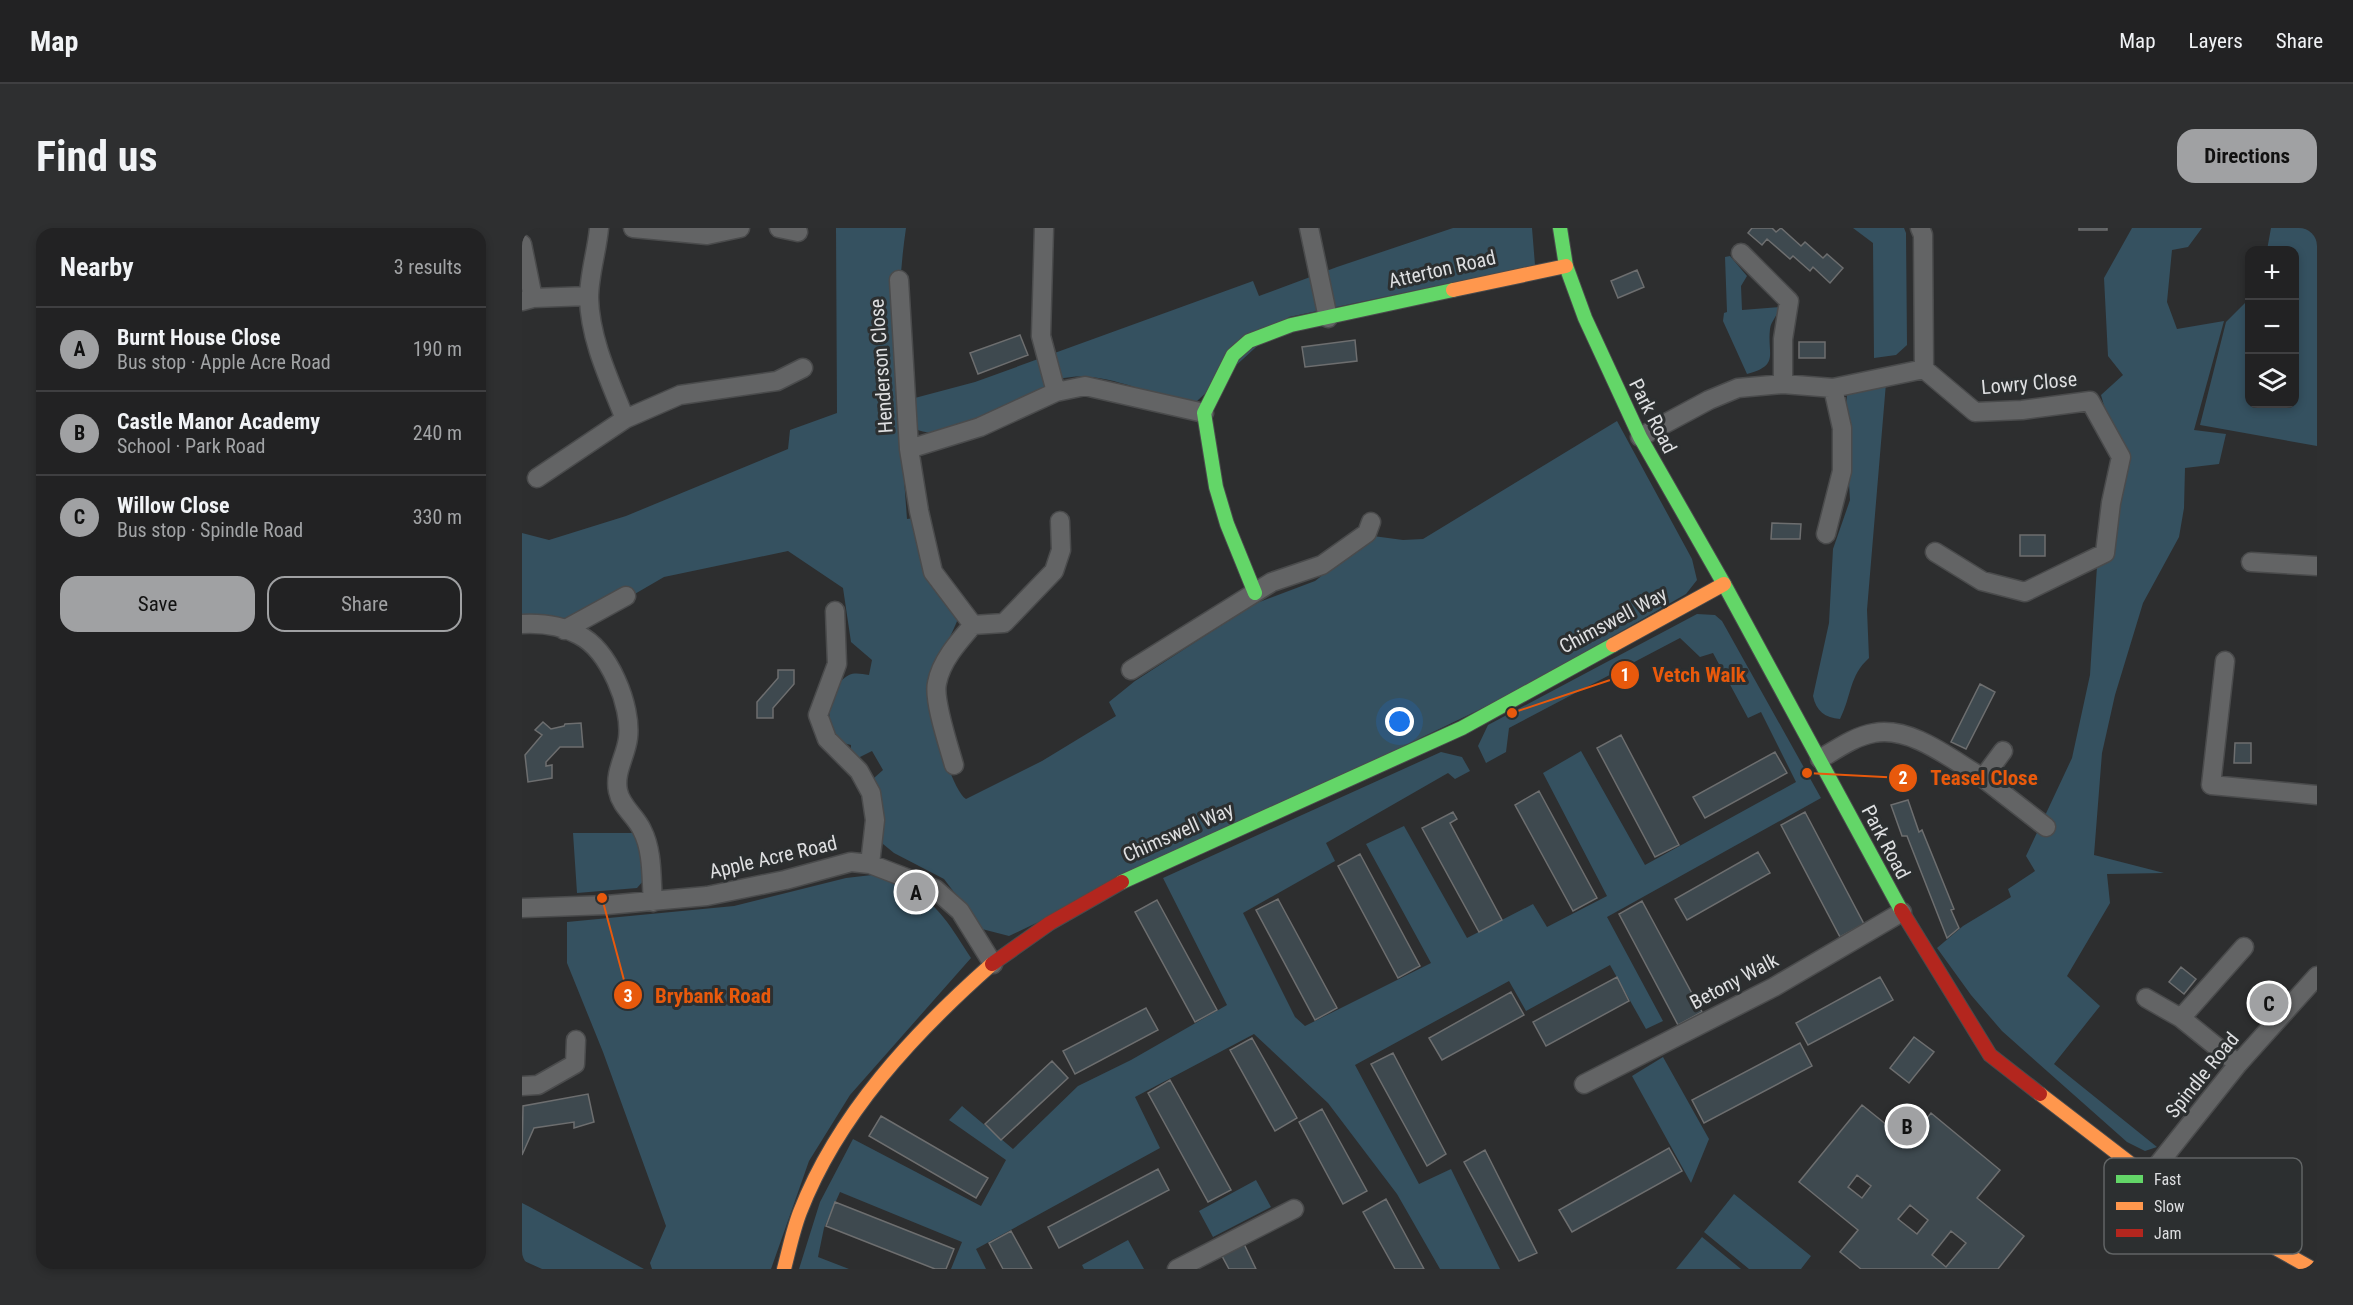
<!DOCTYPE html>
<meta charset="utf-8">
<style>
body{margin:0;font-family:"Roboto Condensed",sans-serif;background:#2e2f30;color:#f1f3f6}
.controls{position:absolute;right:18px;top:18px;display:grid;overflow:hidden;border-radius:12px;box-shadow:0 3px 9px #0003}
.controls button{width:54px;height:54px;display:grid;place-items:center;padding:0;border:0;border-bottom:2px solid #3f3f41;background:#222223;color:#f1f3f6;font:30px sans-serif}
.you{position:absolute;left:878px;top:494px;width:21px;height:21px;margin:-15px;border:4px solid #fff;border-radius:50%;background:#1a73e8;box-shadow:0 0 0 9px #1a73e833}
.badge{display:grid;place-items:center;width:39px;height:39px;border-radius:50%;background:#a0a1a3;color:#111;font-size:20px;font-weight:700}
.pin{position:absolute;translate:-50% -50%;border:3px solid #fff;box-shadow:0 2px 6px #0006}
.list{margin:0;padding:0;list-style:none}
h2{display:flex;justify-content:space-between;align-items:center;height:78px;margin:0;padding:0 24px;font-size:26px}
h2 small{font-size:20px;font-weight:400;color:#a2a4a6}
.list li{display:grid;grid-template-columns:39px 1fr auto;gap:18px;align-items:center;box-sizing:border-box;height:84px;padding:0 24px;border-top:2px solid #3f3f41}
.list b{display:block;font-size:22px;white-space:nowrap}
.list p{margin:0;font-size:20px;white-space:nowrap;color:#a2a4a6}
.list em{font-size:20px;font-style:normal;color:#a2a4a6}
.actions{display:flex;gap:12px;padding:18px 24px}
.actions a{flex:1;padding:14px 0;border:2px solid #a0a1a3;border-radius:18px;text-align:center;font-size:21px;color:#a0a1a3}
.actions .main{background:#a0a1a3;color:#111}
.icon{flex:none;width:33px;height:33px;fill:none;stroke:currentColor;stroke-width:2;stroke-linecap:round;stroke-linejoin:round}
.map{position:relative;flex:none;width:1795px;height:1041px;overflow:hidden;border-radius:18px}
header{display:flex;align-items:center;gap:36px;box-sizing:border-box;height:84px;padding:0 30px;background:#222223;border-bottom:2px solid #3f3f41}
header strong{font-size:28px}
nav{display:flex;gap:33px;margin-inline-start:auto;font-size:21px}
.intro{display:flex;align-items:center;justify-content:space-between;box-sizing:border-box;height:144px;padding:0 36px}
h1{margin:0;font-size:42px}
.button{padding:15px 27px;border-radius:18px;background:#a0a1a3;color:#111;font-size:21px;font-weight:700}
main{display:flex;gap:36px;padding:0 36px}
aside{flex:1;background:#222223;border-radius:18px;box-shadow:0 3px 9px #0003}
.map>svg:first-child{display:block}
.green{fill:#355160}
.building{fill:#3e494f;stroke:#6d6e6f;stroke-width:1.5;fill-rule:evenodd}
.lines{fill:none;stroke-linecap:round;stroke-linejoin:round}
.street-casing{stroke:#4a4b4c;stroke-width:21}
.fast-casing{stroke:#4a4b4c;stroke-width:16}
.slow-casing{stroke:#4a4b4c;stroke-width:16}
.jam-casing{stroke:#4a4b4c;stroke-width:16}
.street{stroke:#636465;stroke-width:18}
.fast{stroke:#63d668;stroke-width:14}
.slow{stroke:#ff974d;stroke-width:14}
.jam{stroke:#b3261e;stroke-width:14}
.labels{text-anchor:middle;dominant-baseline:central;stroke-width:6;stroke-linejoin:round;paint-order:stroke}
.street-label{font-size:20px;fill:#dedfe1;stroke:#2c2f30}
.key{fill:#2c2f30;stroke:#616465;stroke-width:1.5}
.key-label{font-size:16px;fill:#dedfe1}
.leader{fill:none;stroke:#e8590c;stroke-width:2}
.callout-dot{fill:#e8590c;stroke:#2c2f30;stroke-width:2}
.mark-label{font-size:18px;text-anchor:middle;font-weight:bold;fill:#fff}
.callout-label{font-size:21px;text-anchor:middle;font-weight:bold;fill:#e8590c;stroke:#2c2f30;stroke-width:6;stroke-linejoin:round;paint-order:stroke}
</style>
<header>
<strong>Map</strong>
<nav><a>Map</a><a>Layers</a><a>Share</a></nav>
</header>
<div class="intro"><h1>Find us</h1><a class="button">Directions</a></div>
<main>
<aside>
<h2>Nearby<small>3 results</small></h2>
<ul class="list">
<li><span class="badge">A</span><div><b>Burnt House Close</b><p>Bus stop · Apple Acre Road</p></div><em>190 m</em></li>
<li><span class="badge">B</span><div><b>Castle Manor Academy</b><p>School · Park Road</p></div><em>240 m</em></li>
<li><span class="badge">C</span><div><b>Willow Close</b><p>Bus stop · Spindle Road</p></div><em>330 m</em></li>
</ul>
<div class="actions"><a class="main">Save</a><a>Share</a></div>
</aside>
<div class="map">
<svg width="1795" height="1041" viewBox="0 0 1795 1041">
<rect width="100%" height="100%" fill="#2d2e2f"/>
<path class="green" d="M 314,0 L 384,0 C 370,95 378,195 385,291 L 392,290 C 400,341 406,350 436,391 C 430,406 408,448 407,461 C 406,479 429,562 444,571 L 520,533 L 594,488 L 587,474 L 613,453 L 732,376 L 793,353 L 851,308 L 881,312 L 901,311 L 1095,193 L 1170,331 L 1175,352 L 1164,366 L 990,466 L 487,708 L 460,701 L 422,651 L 372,625 L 361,616 L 360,594 L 352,550 L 361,542 L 350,523 L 334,531 L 329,521 L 329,517 C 297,512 304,458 327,447 C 333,444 340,446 347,447 L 350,432 L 329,414 L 321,360 L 266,323 L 142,349 L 111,367 L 36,404 L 0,401 L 0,305 L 27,312 L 104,288 L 266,221 L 268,202 L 315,185 Z
M 931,0 L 1010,0 L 1013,37 L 767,89 L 675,173 L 664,175 C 628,166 579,142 542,150 C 525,153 513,167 498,175 C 475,186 416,214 394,201 L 389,171 L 453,154 L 731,53 L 737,68 L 815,39 Z
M 1331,0 L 1382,0 L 1384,5 L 1385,117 L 1374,127 L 1352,130 L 1351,15 Z
M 1610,0 L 1680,0 L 1666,19 L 1650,22 L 1645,74 L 1655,101 L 1702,93 L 1672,202 L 1704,206 L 1697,236 L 1663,240 L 1662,280 L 1657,309 L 1621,375 L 1593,467 L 1580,525 L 1572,627 L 1642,645 L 1585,646 L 1588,675 L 1545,748 L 1578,778 L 1532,836 L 1635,919 L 1623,923 L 1605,914 L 1480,803 L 1449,767 L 1415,720 L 1441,698 L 1489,669 L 1486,661 L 1513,643 L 1504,628 L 1550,530 L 1568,447 L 1575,338 L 1594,220 L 1579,167 L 1601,147 L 1586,128 L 1582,50 Z
M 1749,0 L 1795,0 L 1795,218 L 1678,197 L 1704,94 L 1727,71 L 1728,176 L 1772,176 L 1772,22 L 1745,22 Z
M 1208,28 L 1225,48 L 1219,58 L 1220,82 L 1258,79 C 1256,87 1249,93 1248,101 C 1245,127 1258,137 1225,146 L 1201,93 L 1202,85 L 1205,84 L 1203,29 Z
M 1364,155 L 1345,382 L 1347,430 C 1327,448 1330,467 1318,491 C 1303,490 1294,483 1291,468 L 1307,395 L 1311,321 L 1328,272 L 1323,188 L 1325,167 L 1330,162 Z
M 1175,386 L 1193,387 L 1200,393 L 1299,570 L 1085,689 L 1141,793 L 1124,801 L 1088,737 L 1004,783 L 987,753 L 833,837 L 897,956 L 929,941 L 978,1041 L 918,1041 L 875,966 L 806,875 L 732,806 L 613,869 L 638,920 L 454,1021 L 464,1041 L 429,1041 L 440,1014 L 318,964 L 302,1000 L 296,1029 L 327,1041 L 277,1041 L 298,974 L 331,911 L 459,978 L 484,932 L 427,892 L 440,878 L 491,921 L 556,858 L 609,832 L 705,777 L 641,650 L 919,524 L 940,529 L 948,543 L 933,551 L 926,545 L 804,615 L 813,633 L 721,685 L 773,789 L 783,798 L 909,735 L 844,616 L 882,598 L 945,710 L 1011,676 L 1025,699 L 1085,668 L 1021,545 L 1059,523 L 1123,637 L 1274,554 L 1239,484 L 1226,490 L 1191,425 L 1178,429 L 1158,410 L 987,500 L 984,524 L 964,535 L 956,518 L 966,497 Z
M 51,605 L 111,605 L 118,617 L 122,652 L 115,660 L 55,665 Z
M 350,647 L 386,657 L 384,660 C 415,672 432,704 449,730 L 328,867 L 287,933 L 249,1041 L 130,1041 L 128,1035 L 144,998 L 81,824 L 45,735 L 45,694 L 212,678 L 324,650 Z
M 1141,829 L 1187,911 L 1169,955 L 1110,848 Z
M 734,952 L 749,979 L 691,1009 L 677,983 Z
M 1212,966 L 1289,1028 L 1279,1041 L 1227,1041 L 1182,1004 Z
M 0,975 L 6,978 L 122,1041 L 20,1041 L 0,1032 Z
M 1180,1009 L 1219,1041 L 1154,1041 Z
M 606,1012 L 622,1041 L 562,1041 L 560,1037 Z"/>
<path class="building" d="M 1230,0 L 1250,0 L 1254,4 L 1259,0 L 1279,18 L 1283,14 L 1301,30 L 1305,26 L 1321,40 L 1308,55 L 1291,39 L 1288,43 L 1271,28 L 1268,31 L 1245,11 L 1240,17 L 1226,5 Z
M 1557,0 L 1585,0 L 1585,2 L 1557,2 Z
M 1115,42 L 1122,59 L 1096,70 L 1089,53 Z
M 498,107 L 506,127 L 456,146 L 448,125 Z
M 833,112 L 835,133 L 783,139 L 780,119 Z
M 1277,114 L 1303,114 L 1303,130 L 1277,130 Z
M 1250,295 L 1279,296 L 1278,311 L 1249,311 Z
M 1498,307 L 1523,307 L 1523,328 L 1498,328 Z
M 256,442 L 272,442 L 272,456 L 251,480 L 251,490 L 235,490 L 235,474 L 256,450 Z
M 1458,456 L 1473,464 L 1444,521 L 1429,514 Z
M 21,494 L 29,501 L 42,498 L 43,496 L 59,495 L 61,519 L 38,519 L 24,534 L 24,538 L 30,537 L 30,550 L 6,554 L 3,527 L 20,507 L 13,502 Z
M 1099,507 L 1157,617 L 1133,629 L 1075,520 Z
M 1713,515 L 1729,515 L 1729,535 L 1712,535 Z
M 1253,524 L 1265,545 L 1183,590 L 1171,569 Z
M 1017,563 L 1075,670 L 1051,683 L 993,577 Z
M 1386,572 L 1397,604 L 1400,602 L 1432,681 L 1429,682 L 1437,700 L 1425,710 L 1385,608 L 1380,608 L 1369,577 Z
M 931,584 L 935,591 L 928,595 L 980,692 L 957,704 L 900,600 Z
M 1283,584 L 1342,696 L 1318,709 L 1259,597 Z
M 1236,624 L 1248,645 L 1165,692 L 1153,671 Z
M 838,626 L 898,738 L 876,750 L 816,638 Z
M 756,671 L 815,780 L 793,792 L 734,682 Z
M 635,672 L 695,782 L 673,794 L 613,684 Z
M 1120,673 L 1180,784 L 1156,797 L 1097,686 Z
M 1659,739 L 1674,751 L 1662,766 L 1647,754 Z
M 1095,749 L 1107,773 L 1024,818 L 1011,794 Z
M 1358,749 L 1371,772 L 1286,817 L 1274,795 Z
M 989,764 L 1002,787 L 920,832 L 907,810 Z
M 624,780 L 636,802 L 553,846 L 541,823 Z
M 1392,809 L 1412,824 L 1387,855 L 1368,840 Z
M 730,810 L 775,890 L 753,903 L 708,822 Z
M 1278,815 L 1290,838 L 1182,895 L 1170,872 Z
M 871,825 L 924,926 L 905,938 L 849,836 Z
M 530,833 L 546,850 L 479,912 L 463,896 Z
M 648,852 L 709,962 L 686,974 L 626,865 Z
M 66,866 L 72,894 L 52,900 L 52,894 L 12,900 L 0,927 L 1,878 Z
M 1340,877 L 1386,914 L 1409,885 L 1478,942 L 1455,970 L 1502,1008 L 1476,1041 L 1339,1041 L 1318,1024 L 1336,1002 L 1277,954 ZM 1335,947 L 1349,958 L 1340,970 L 1326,959 ZM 1388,977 L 1406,992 L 1395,1006 L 1376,991 ZM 1429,1003 L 1444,1015 L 1424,1039 L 1410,1027 Z
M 800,881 L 845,963 L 821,976 L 777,894 Z
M 359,888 L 466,950 L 454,970 L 347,908 Z
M 1147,920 L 1160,943 L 1050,1004 L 1037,982 Z
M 963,922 L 1015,1025 L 997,1033 L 942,934 Z
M 636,941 L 647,962 L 537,1020 L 526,999 Z
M 864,971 L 902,1041 L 873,1041 L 841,984 Z
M 313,974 L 432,1021 L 424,1041 L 413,1041 L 304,998 Z
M 489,1003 L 510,1041 L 481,1041 L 467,1015 Z
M 722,1016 L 734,1041 L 707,1041 L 700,1028 Z"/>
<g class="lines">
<defs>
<path id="street" d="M 77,0 C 75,23 67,47 67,70 C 68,112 88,153 103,191 L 158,167 L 255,153 L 281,140
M 111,0 L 185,7 L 218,0
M 257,0 L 276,4
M 522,0 L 519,108 L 534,164
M 787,0 L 806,90
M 0,16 L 11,70
M 1219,25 L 1267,73 L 1261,111 L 1261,156
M 377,52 L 387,221
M 0,73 L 11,70 L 67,68
M 1402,141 L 1453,184 L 1500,182 L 1568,173 L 1599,229 L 1589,275 L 1583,325 L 1503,364 L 1460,353 L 1413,324
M 1118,209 L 1187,172 L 1216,160 L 1261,156 L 1311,160 L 1402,141 L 1401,7 L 1398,0
M 15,250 L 103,191
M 1304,306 L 1320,243 L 1320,200 L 1311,160
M 1729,334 L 1795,338
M 313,383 L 315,436 L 296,487 L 305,511 L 337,543 L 349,565 L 353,592 L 348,636
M 0,396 C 20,395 39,397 57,407 C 87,422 110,478 106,510 C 104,528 92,544 96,563 C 99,579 114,588 120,602 C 131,623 129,650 131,674
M 451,397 L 411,344 L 397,283 L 387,221 L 458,199 L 534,164 L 563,158 L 682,185
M 42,402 L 104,368
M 1703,433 L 1689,557 L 1795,567
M 609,442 L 750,354 L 800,337 L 845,305 L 849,294
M 1298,531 C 1315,521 1333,508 1352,505 C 1390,498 1430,532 1461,550 L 1481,523
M 432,537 C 427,519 411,472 415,455 C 419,433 437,413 451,397 L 482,395 L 532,343 L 539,322 L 538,293
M 1461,550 L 1524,599
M 0,680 L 85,677 L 185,668 L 263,652 L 329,634 L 348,636 L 413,661 L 438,683 L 471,736
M 1624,770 L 1659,790
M 1716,836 L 1659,790 L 1722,719
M 1062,856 L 1252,759 L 1380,684
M 0,858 L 16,857 L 53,836 L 54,812
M 1626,949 L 1716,836 L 1795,748
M 655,1041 L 772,981"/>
<path id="fast" d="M 1038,0 L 1044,38 L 1063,90 L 1118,209 L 1202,356 L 1379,682
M 733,365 L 705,296 L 694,259 L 682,185 L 711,127 L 727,113 L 769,97 L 931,62
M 600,654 L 940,500 L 1091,417"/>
<path id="slow" d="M 931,62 L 1044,38
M 1091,417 L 1202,356
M 1518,866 L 1626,949 L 1791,1041
M 262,1041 C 267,1022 271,1002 278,984 C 316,886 392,805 470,736"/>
<path id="jam" d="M 1379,682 L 1468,827 L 1518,866
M 470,736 L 528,695 L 600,654"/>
</defs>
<use href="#street" class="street-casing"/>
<use href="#fast" class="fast-casing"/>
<use href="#slow" class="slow-casing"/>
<use href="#jam" class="jam-casing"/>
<use href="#street" class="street"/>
<use href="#fast" class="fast"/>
<use href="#slow" class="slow"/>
<use href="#jam" class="jam"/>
</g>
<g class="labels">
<g class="street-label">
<text transform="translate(920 41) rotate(-13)">Atterton Road</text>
<text transform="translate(359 138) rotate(-94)">Henderson Close</text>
<text transform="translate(1507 155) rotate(-5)">Lowry Close</text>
<text transform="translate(1131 188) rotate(63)">Park Road</text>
<text transform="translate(1091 392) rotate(-28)">Chimswell Way</text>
<text transform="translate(656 604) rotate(-24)">Chimswell Way</text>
<text transform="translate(1364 614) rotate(62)">Park Road</text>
<text transform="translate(251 629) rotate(-13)">Apple Acre Road</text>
<text transform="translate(1212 753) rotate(-28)">Betony Walk</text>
<text transform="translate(1680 847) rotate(-51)">Spindle Road</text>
</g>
</g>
<rect x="1582" y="930" width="198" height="96" rx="9" class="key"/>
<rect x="1594" y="947" width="27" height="8" fill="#63d668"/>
<rect x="1594" y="974" width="27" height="8" fill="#ff974d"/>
<rect x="1594" y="1001" width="27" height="8" fill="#b3261e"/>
<g class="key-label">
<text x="1632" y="957">Fast</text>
<text x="1632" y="984">Slow</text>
<text x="1632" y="1011">Jam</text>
</g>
<path class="leader" d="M990 485L1103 447M1285 545L1381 550M80 670L106 767"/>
<g class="callout-dot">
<circle cx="990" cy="485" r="6"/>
<circle cx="1285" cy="545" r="6"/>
<circle cx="80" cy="670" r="6"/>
<circle cx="1103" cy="447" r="15"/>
<circle cx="1381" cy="550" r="15"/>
<circle cx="106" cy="767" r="15"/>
</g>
<g class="mark-label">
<text x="1103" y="453">1</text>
<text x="1381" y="556">2</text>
<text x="106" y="774">3</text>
</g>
<g class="callout-label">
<text x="1177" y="454">Vetch Walk</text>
<text x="1462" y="557">Teasel Close</text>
<text x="191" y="775">Brybank Road</text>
</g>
</svg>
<div class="controls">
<button>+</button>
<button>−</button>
<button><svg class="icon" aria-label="layers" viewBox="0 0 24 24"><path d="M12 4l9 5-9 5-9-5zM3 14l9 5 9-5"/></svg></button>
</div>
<div class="you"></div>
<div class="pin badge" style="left:394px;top:664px">A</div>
<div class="pin badge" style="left:1385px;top:898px">B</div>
<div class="pin badge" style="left:1747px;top:775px">C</div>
</div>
</main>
